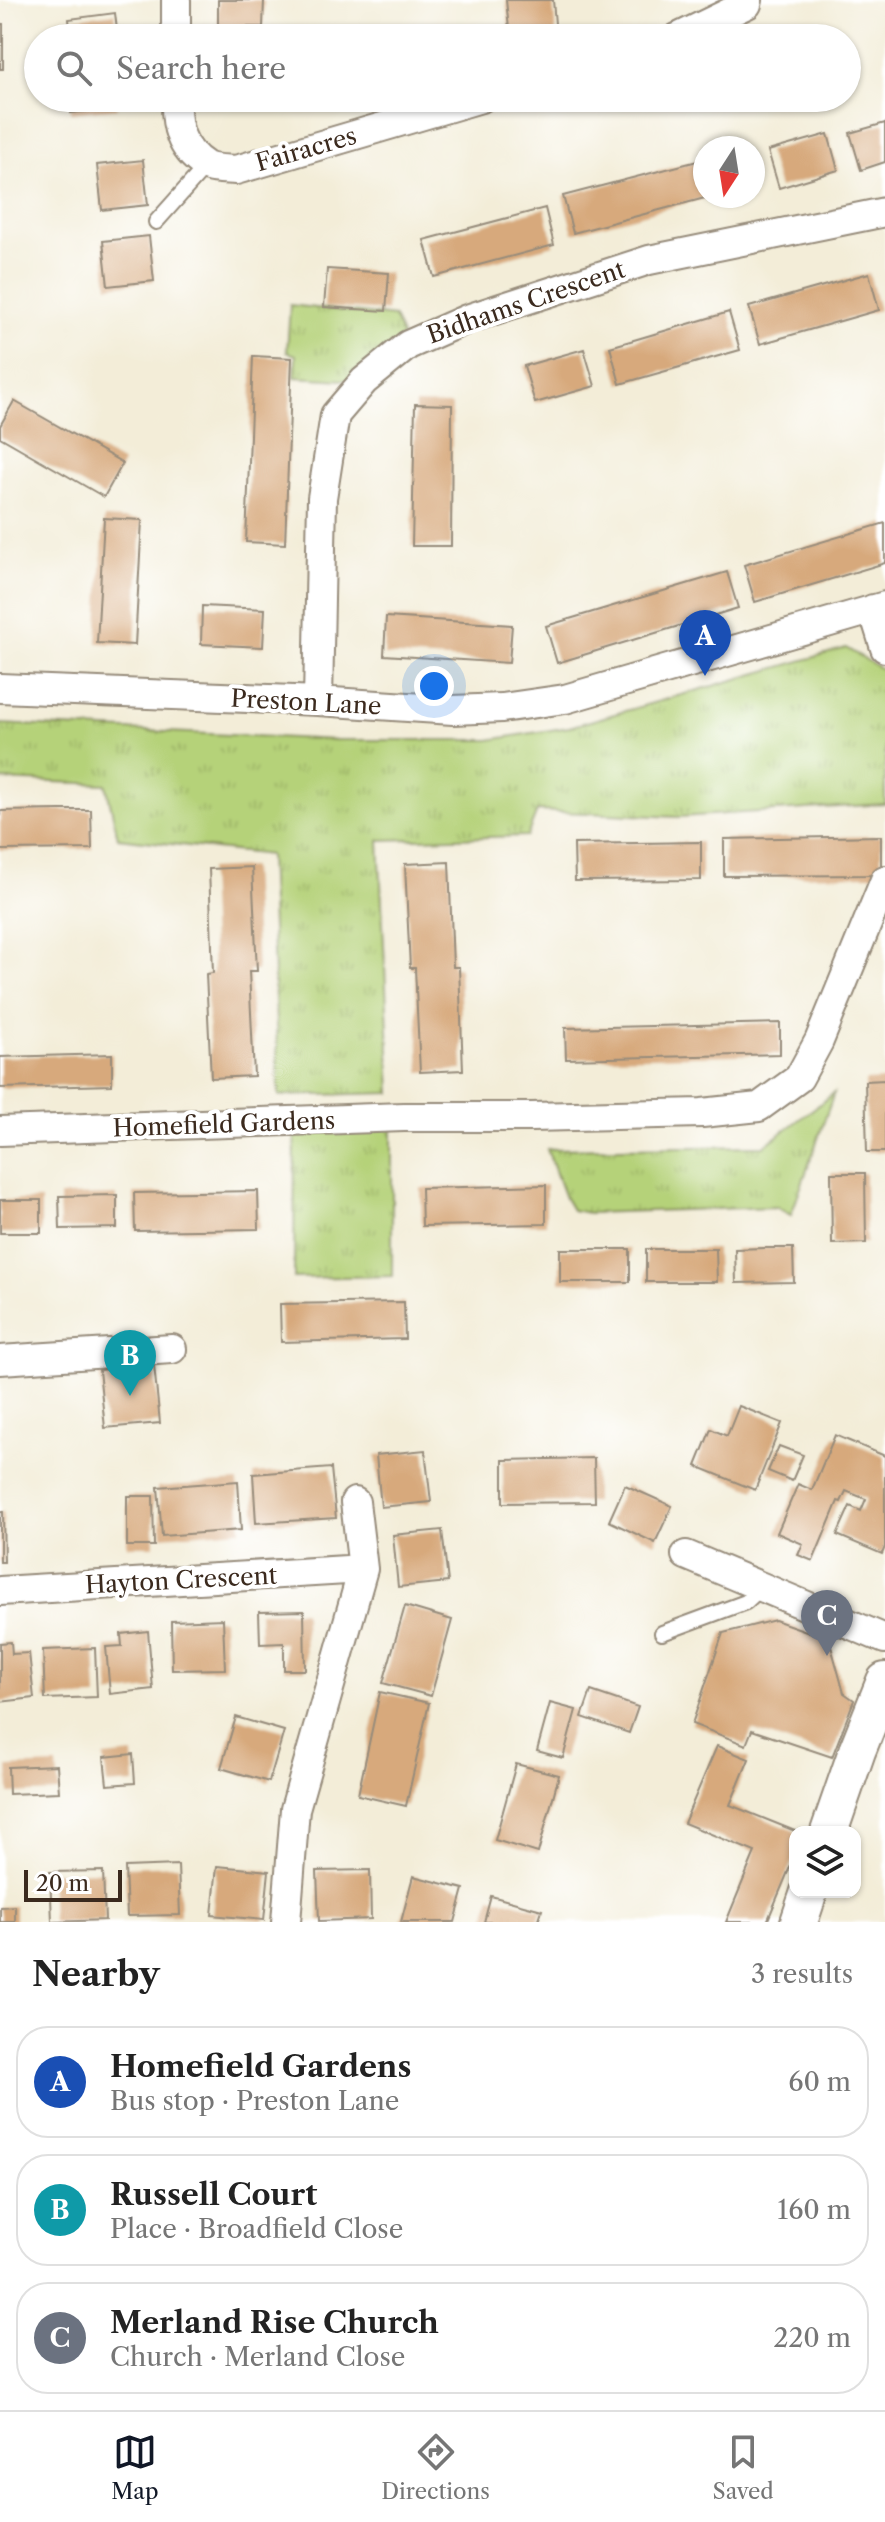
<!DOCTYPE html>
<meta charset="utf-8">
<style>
body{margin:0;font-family:"Libre Caslon Text",serif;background:#f2f2f2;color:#222}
.controls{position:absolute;right:24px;bottom:24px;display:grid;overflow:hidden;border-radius:16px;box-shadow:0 2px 6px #0004}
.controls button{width:72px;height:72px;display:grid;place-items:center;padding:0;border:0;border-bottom:2px solid #e0e0e0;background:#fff;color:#222;font:40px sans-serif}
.compass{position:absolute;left:693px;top:136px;width:72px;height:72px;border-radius:50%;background:#fff;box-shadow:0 2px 6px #0004;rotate:192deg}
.scale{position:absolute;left:24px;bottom:20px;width:98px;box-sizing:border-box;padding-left:8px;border:4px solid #3b2a1e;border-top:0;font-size:22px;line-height:28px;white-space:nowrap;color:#3b2a1e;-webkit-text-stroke:6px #fff;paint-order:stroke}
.you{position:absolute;left:434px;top:686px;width:28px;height:28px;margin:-20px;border:6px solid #fff;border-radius:50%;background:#1a73e8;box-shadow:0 0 0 12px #1a73e833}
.badge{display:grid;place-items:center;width:52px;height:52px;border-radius:50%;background:#111827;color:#fff;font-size:26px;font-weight:700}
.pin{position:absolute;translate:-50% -66px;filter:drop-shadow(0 2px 4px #0008)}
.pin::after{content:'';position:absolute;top:42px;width:28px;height:24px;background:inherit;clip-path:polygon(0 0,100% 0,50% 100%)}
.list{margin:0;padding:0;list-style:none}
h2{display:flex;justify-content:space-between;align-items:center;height:104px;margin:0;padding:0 32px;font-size:34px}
h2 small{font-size:26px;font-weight:400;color:#767676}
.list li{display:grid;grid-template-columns:52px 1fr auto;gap:24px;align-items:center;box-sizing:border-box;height:112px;margin:0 16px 16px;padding:0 16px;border:2px solid #e0e0e0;border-radius:32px}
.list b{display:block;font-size:30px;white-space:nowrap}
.list p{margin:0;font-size:26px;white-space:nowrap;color:#767676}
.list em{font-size:26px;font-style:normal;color:#767676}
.icon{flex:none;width:44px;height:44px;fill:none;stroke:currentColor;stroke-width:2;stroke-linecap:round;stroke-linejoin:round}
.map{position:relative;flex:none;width:885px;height:1922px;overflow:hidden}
.search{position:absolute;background:#fff;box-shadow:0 2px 6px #0004;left:24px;right:24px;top:24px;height:88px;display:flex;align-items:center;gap:20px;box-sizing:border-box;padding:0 28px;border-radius:44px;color:#767676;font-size:30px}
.sheet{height:488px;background:#fff}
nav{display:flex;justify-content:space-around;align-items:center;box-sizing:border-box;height:112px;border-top:2px solid #e0e0e0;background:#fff;font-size:22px;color:#767676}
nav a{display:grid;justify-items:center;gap:4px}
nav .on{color:#111827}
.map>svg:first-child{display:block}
.grass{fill:url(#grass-tufts);stroke:#787e4c;stroke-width:2}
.building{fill:#d7a97c}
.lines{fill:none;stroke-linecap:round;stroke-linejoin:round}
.service-casing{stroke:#978c7b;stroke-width:18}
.minor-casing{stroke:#978c7b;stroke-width:32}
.tertiary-casing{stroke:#978c7b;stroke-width:40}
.service{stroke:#fff;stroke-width:14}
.minor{stroke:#fff;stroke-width:28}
.tertiary{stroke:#fff;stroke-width:36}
.labels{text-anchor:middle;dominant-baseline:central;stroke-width:8;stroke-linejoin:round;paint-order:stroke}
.street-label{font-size:24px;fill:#3b2a1e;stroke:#fff}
</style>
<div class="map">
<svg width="885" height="1922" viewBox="0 0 885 1922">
<defs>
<pattern id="grass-tufts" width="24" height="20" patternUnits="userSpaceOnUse" patternTransform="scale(2)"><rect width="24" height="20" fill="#b5d279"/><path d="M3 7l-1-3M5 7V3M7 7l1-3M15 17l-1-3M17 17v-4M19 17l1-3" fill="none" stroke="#9db468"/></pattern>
</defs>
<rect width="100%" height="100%" fill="#fff"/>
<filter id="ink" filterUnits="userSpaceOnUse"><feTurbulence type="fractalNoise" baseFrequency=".0125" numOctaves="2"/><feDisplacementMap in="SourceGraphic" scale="16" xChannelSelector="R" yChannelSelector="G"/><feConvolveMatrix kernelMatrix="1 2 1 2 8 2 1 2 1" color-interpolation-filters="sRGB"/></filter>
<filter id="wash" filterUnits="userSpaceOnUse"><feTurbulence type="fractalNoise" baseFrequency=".006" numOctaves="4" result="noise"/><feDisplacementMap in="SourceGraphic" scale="32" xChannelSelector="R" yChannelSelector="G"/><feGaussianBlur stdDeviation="1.8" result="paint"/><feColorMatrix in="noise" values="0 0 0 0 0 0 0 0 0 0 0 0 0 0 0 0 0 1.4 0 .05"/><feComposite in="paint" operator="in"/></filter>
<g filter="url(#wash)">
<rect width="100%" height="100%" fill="#f3edd8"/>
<path class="grass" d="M 290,305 L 394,317 L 402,336 L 360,381 L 295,377 L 296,355 L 287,352 Z
M 846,648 L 885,671 L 885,804 L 679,817 L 537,811 L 527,836 L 379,840 L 391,1093 L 279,1096 L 269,855 L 118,838 L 106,784 L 0,780 L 0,724 L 336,740 L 489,740 L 569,727 Z
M 834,1093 L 791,1215 L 776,1207 L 589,1213 L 572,1210 L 565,1198 L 547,1149 L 764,1146 Z
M 392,1117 L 392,1276 L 294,1278 L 295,1122 Z"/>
<g id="blocks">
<path class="building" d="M 218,0 L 264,0 L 263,27 L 218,27 Z
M 506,0 L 553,0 L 556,36 L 510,38 Z
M 115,13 L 118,38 L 71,38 L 69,19 Z
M 0,24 L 3,24 L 3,69 L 0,69 Z
M 70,98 L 116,98 L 117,108 L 71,113 Z
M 885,123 L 885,162 L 861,170 L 850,133 Z
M 828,134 L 838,170 L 779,188 L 768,151 Z
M 705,159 L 705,198 L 573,233 L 563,196 Z
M 143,160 L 148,205 L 102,210 L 97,165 Z
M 545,208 L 554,245 L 434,277 L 424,240 Z
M 149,236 L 154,281 L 108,286 L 103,241 Z
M 327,269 L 389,273 L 386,311 L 324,307 Z
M 869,273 L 879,310 L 760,344 L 749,307 Z
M 729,312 L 740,350 L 620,384 L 610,347 Z
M 584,349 L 595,386 L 535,403 L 524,366 Z
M 253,356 L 292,358 L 285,544 L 246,542 Z
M 14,401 L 123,463 L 104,497 L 0,437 L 0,426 Z
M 415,404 L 452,405 L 451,546 L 412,546 Z
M 104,518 L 142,520 L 135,645 L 97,643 Z
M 885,523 L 885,563 L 755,602 L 744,565 Z
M 727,572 L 738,608 L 557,663 L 546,626 Z
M 202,606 L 265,609 L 263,647 L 201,644 Z
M 386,617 L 512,625 L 509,663 L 384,655 Z
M 61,810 L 91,810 L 92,849 L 0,850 L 0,811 Z
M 881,836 L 881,875 L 724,876 L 724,839 Z
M 701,842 L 701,880 L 575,881 L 574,844 Z
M 449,862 L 453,967 L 459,967 L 463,1070 L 420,1072 L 415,968 L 410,968 L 405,864 Z
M 252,867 L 257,971 L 249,971 L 254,1076 L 211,1078 L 206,974 L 213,973 L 209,869 Z
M 780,1023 L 780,1054 L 566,1059 L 565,1028 Z
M 112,1054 L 112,1085 L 0,1088 L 0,1057 Z
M 885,1080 L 885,1152 L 867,1152 L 865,1081 Z
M 831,1173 L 865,1173 L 866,1243 L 832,1244 Z
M 546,1185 L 546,1224 L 422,1226 L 421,1188 Z
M 258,1191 L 259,1229 L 135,1231 L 134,1193 Z
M 117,1195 L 117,1228 L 60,1229 L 59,1196 Z
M 0,1200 L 41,1200 L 41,1233 L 0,1233 Z
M 765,1248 L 793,1248 L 794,1282 L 736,1283 L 735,1249 Z
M 560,1249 L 630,1249 L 630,1282 L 560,1282 Z
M 646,1249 L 716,1249 L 717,1282 L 646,1282 Z
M 404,1302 L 405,1339 L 281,1342 L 280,1304 Z
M 154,1365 L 160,1423 L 105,1428 L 99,1370 Z
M 739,1406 L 782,1423 L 755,1490 L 696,1466 L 711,1429 L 727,1436 Z
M 835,1435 L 885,1456 L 885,1547 L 882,1554 L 837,1535 L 850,1506 L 861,1511 L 866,1499 L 846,1491 L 841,1502 L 838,1501 L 813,1561 L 798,1555 L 803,1544 L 777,1533 L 798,1484 L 812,1490 Z
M 779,1446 L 803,1455 L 792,1481 L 768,1471 Z
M 425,1450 L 431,1502 L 381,1507 L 376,1455 Z
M 594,1458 L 595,1502 L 503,1503 L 503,1460 Z
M 331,1468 L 336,1518 L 256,1523 L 253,1474 Z
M 238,1481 L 241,1530 L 162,1536 L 158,1487 Z
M 625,1485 L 672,1506 L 655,1543 L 609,1521 Z
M 127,1496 L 153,1496 L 154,1546 L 127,1546 Z
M 0,1512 L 3,1512 L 4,1562 L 0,1562 Z
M 442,1530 L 448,1582 L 398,1587 L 393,1535 Z
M 405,1606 L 452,1620 L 431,1696 L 383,1683 Z
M 304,1611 L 305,1670 L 284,1670 L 284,1643 L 260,1644 L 259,1612 Z
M 223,1619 L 225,1669 L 172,1670 L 171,1621 Z
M 775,1620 L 829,1639 L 844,1693 L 854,1700 L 832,1757 L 752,1730 L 746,1745 L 692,1724 L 723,1633 Z
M 148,1631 L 153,1689 L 110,1694 L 106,1647 L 122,1646 L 121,1634 Z
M 11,1642 L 12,1654 L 29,1653 L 34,1698 L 0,1702 L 0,1643 Z
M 95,1648 L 97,1697 L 45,1699 L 43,1650 Z
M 591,1691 L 638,1707 L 629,1733 L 582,1717 Z
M 380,1692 L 429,1703 L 406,1806 L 358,1795 Z
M 550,1703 L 576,1710 L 563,1758 L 537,1751 Z
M 236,1717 L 284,1731 L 269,1782 L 221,1768 Z
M 717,1746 L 749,1759 L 730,1805 L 795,1831 L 795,1855 L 767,1922 L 726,1922 L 755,1852 L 684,1823 Z
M 133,1754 L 135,1783 L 107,1785 L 104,1757 Z
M 516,1764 L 559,1775 L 538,1853 L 495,1840 Z
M 57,1765 L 59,1792 L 9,1794 L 8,1767 Z
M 178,1865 L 180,1915 L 127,1916 L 125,1867 Z
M 217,1866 L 269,1871 L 264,1920 L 212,1915 Z
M 370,1870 L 371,1919 L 319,1921 L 317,1871 Z
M 103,1871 L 105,1920 L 52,1922 L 50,1872 Z
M 413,1876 L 464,1889 L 455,1922 L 401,1922 Z
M 491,1896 L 542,1910 L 538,1922 L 484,1922 Z
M 15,1906 L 15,1922 L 0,1922 L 0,1907 Z"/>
</g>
</g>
<g filter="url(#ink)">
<use href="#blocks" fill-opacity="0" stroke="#978c7b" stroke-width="2"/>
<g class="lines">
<defs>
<path id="service" d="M 156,222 L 206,166
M 662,1633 L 746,1602 L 762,1587"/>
<path id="minor" d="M 176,0 L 176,38
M 677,38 L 747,4 L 748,0
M 176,98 C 175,125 180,149 205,165 C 212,170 227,169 236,170 L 481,98
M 873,609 L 885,648
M 0,688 L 318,701 L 453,710 L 502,708 L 565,699 L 885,606
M 318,701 L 322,498 L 335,415 L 364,381 L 408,345 L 467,319 L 649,260 L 885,212
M 0,1131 L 404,1117 L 531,1117 L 702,1113 L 759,1107 L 799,1078 L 819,1041 L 885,880
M 0,1360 L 172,1349
M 355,1502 L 363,1569
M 686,1555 L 885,1639
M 0,1591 L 363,1569 L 295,1809 L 286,1922"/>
<path id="tertiary" d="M 829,1832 L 857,1751 L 885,1681
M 799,1922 L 809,1892"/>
</defs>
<use href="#service" class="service-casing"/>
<use href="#minor" class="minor-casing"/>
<use href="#tertiary" class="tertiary-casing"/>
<use href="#service" class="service"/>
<use href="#minor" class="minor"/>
<use href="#tertiary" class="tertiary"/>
</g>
</g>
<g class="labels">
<g class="street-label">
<text transform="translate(306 149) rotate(-16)">Fairacres</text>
<text transform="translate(526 302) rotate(-19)">Bidhams Crescent</text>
<text transform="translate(306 702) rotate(3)">Preston Lane</text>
<text transform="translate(224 1124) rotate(-2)">Homefield Gardens</text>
<text transform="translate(181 1580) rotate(-3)">Hayton Crescent</text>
</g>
</g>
</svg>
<div class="controls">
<button><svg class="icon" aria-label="layers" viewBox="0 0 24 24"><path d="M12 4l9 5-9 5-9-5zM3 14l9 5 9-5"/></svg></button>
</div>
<svg class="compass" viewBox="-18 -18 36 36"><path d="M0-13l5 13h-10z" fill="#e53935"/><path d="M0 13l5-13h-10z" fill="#767676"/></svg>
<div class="scale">20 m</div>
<div class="you"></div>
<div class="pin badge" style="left:705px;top:676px;background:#1a4fb4">A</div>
<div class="pin badge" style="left:130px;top:1396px;background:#0f9aa8">B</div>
<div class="pin badge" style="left:827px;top:1656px;background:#6b7280">C</div>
<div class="search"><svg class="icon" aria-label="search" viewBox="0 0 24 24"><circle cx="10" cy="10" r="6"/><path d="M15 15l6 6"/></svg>Search here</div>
</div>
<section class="sheet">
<h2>Nearby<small>3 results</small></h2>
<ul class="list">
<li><span class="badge" style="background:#1a4fb4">A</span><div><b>Homefield Gardens</b><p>Bus stop · Preston Lane</p></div><em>60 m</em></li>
<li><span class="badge" style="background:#0f9aa8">B</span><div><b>Russell Court</b><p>Place · Broadfield Close</p></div><em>160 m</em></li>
<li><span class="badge" style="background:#6b7280">C</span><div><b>Merland Rise Church</b><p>Church · Merland Close</p></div><em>220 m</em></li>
</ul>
</section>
<nav>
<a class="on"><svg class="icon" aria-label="map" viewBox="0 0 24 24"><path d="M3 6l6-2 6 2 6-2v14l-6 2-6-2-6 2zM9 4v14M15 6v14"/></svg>Map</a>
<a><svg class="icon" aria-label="directions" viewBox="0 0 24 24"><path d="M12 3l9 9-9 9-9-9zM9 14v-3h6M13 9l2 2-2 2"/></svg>Directions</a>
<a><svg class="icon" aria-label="saved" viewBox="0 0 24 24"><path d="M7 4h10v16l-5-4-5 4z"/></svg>Saved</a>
</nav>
